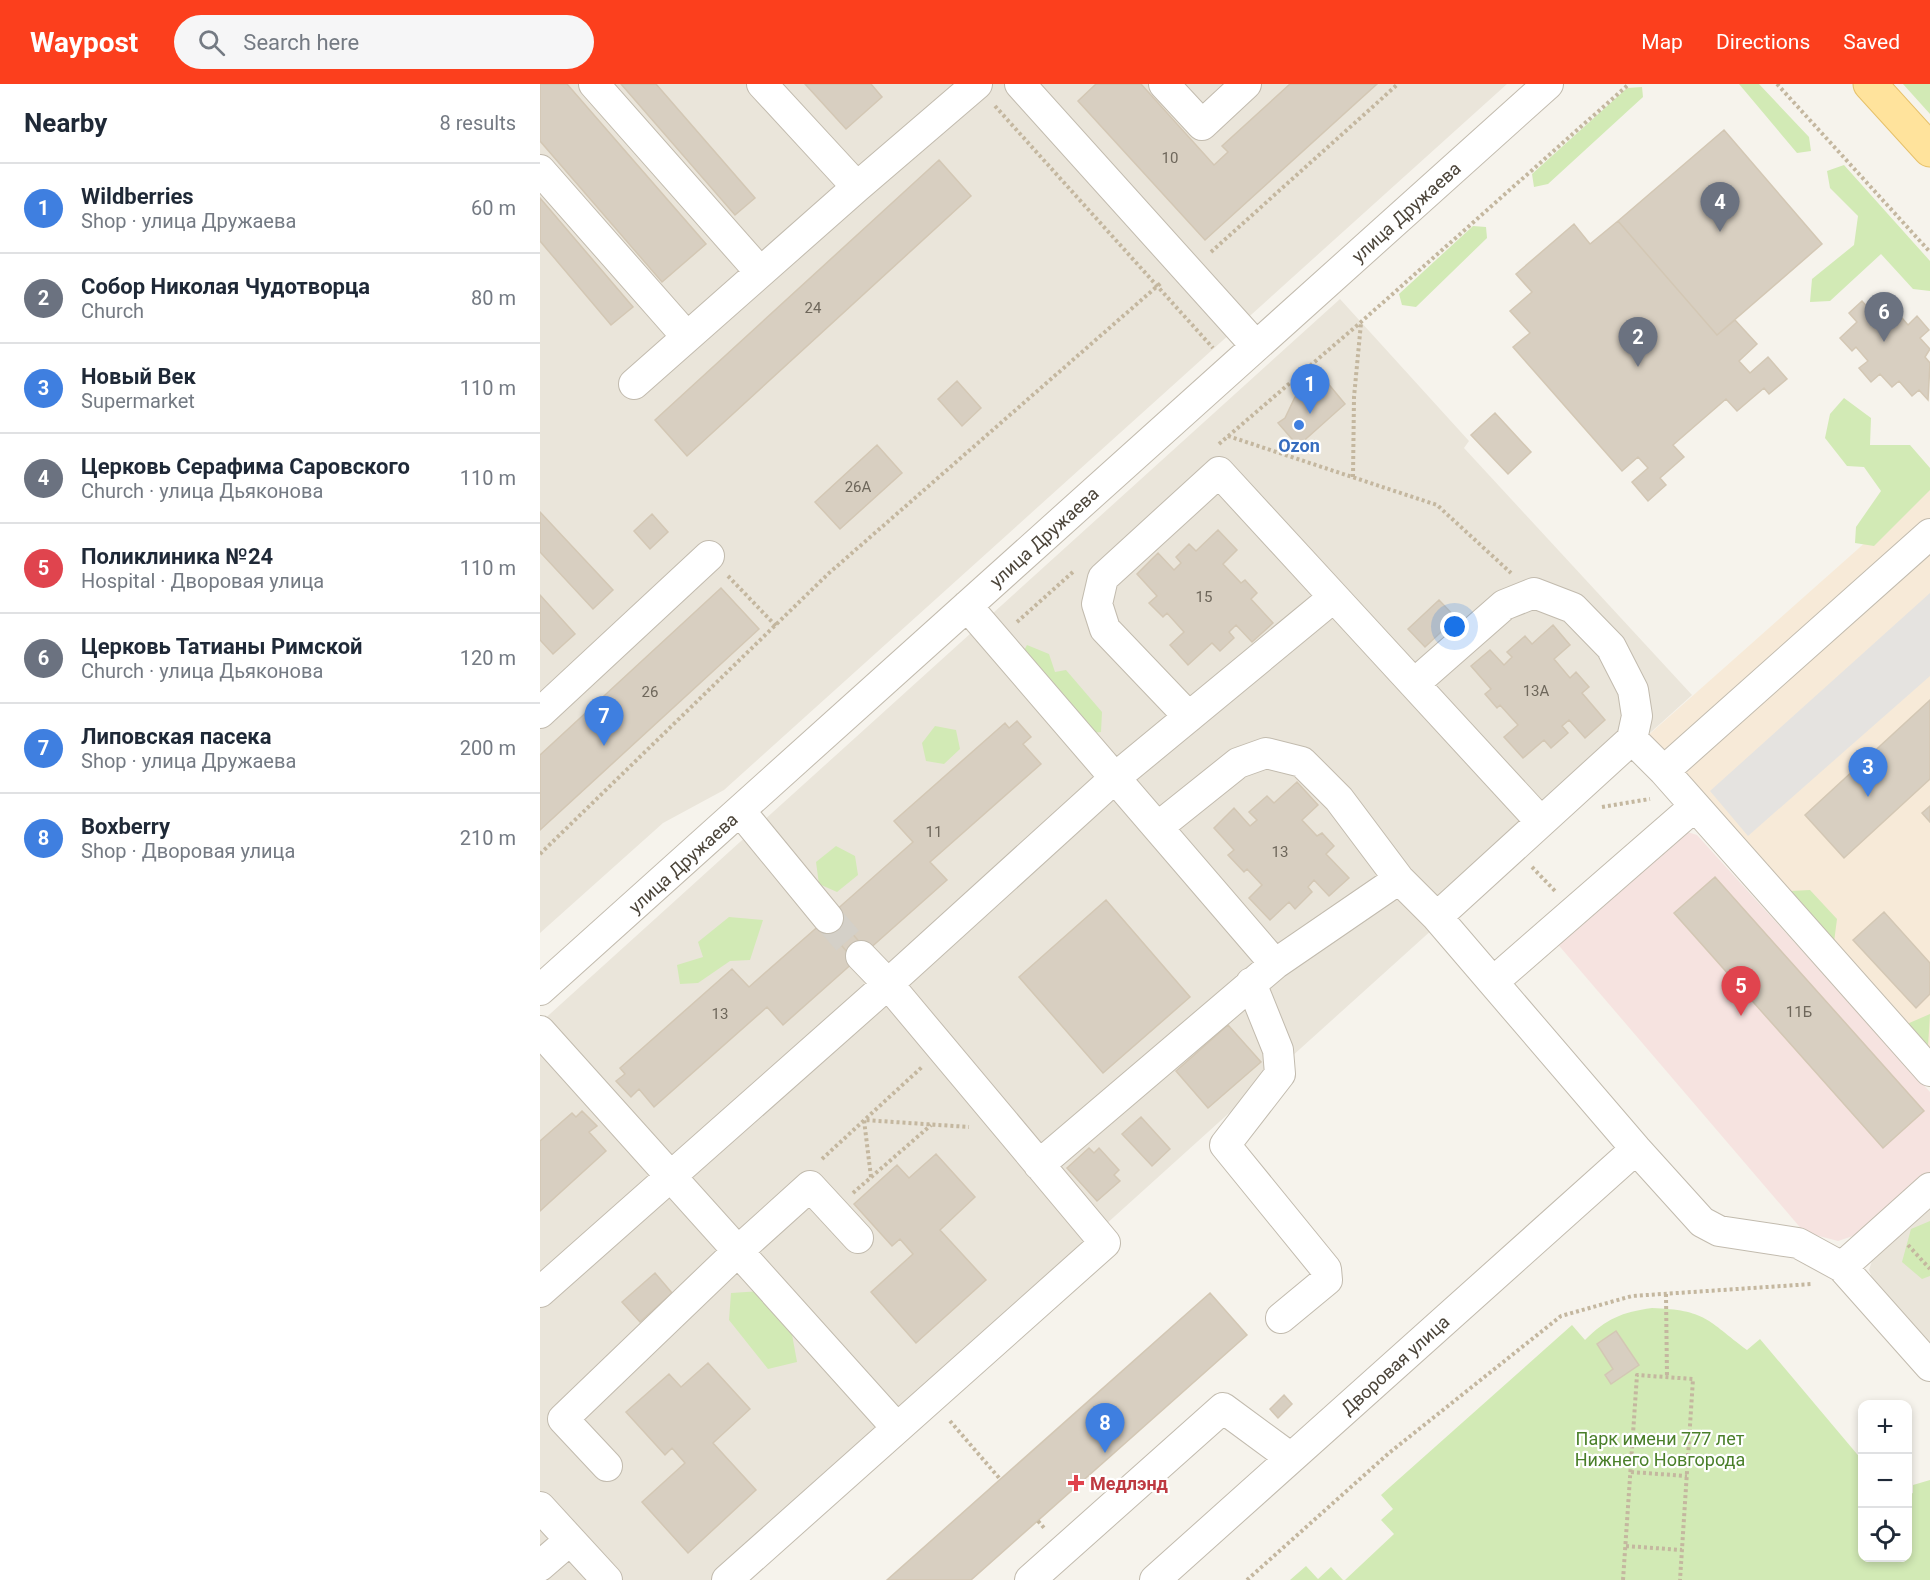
<!DOCTYPE html>
<meta charset="utf-8">
<style>
body{margin:0;font-family:Roboto,sans-serif;background:#f6f6f7;color:#1f2937}
.controls{position:absolute;right:18px;bottom:18px;display:grid;overflow:hidden;border-radius:12px;box-shadow:0 3px 9px #0003}
.controls button{width:54px;height:54px;display:grid;place-items:center;padding:0;border:0;border-bottom:2px solid #e0e1e3;background:#fff;color:#1f2937;font:30px sans-serif}
.you{position:absolute;left:915px;top:543px;width:21px;height:21px;margin:-15px;border:4px solid #fff;border-radius:50%;background:#1a73e8;box-shadow:0 0 0 9px #1a73e833}
.badge{display:grid;place-items:center;width:39px;height:39px;border-radius:50%;background:#fc3f1d;color:#fff;font-size:20px;font-weight:700}
.pin{position:absolute;translate:-50% -50px;filter:drop-shadow(0 2px 3px #0008)}
.pin::after{content:'';position:absolute;top:32px;width:21px;height:18px;background:inherit;clip-path:polygon(0 0,100% 0,50% 100%)}
.list{margin:0;padding:0;list-style:none}
h2{display:flex;justify-content:space-between;align-items:center;height:78px;margin:0;padding:0 24px;font-size:26px}
h2 small{font-size:20px;font-weight:400;color:#747a83}
.list li{display:grid;grid-template-columns:39px 1fr auto;gap:18px;align-items:center;box-sizing:border-box;height:90px;padding:0 24px;border-top:2px solid #e0e1e3}
.list b{display:block;font-size:22px;white-space:nowrap}
.list p{margin:0;font-size:20px;white-space:nowrap;color:#747a83}
.list em{font-size:20px;font-style:normal;color:#747a83}
.icon{flex:none;width:33px;height:33px;fill:none;stroke:currentColor;stroke-width:2;stroke-linecap:round;stroke-linejoin:round}
.map{position:relative;flex:none;width:1390px;height:1496px;overflow:hidden}
header{display:flex;align-items:center;gap:36px;box-sizing:border-box;height:84px;padding:0 30px;background:#fc3f1d;color:#fff}
header strong{font-size:28px}
nav{display:flex;gap:33px;margin-inline-start:auto;font-size:21px}
.search{width:420px;height:54px;background:#f6f6f7;display:flex;align-items:center;gap:15px;box-sizing:border-box;padding:0 21px;border-radius:33px;color:#747a83;font-size:22px}
main{display:flex}
aside{flex:1;background:#fff}
.map>svg:first-child{display:block}
.residential{fill:#eae5da}
.commercial{fill:#f7ead8}
.medical{fill:#f6e3e0}
.green{fill:#d2eab5}
.parking{fill:#e5e3e0}
.building{fill:#d8cfc1;stroke:#d3c7b4;stroke-width:1.5}
.lines{fill:none;stroke-linecap:round;stroke-linejoin:round}
.minor-tunnel{stroke:#d4d0c8;stroke-width:30;stroke-dasharray:30 15;stroke-linecap:butt}
.minor-casing{stroke:#c2bbae;stroke-width:32}
.major-casing{stroke:#e6c16a;stroke-width:35}
.path{stroke:#c4b79f;stroke-width:4;stroke-dasharray:3 3;stroke-linecap:butt}
.minor{stroke:#fff;stroke-width:30}
.major{stroke:#ffe39c;stroke-width:33}
.shop-dot{fill:#3f7fe0;stroke:#fff;stroke-width:2}
.health-dot{fill:#e0444e;stroke:#fff;stroke-width:2}
.labels{text-anchor:middle;dominant-baseline:central;stroke-width:4.5;stroke-linejoin:round;paint-order:stroke}
.number-label{font-size:15px;fill:#6e675b}
.street-label{font-size:18px;fill:#4b4439;stroke:#fff}
.shop-label{font-size:18px;font-weight:bold;fill:#366cbe;stroke:#fff}
.park-label{font-size:18px;fill:#4a7f2a;stroke:#fff}
.health-label{font-size:18px;font-weight:bold;fill:#be3a42;stroke:#fff;text-anchor:start}
</style>
<header>
<strong>Waypost</strong>
<div class="search"><svg class="icon" aria-label="search" viewBox="0 0 24 24"><circle cx="10" cy="10" r="6"/><path d="M15 15l6 6"/></svg>Search here</div>
<nav><a>Map</a><a>Directions</a><a>Saved</a></nav>
</header>
<main>
<aside>
<h2>Nearby<small>8 results</small></h2>
<ul class="list">
<li><span class="badge" style="background:#3f7fe0">1</span><div><b>Wildberries</b><p>Shop · улица Дружаева</p></div><em>60 m</em></li>
<li><span class="badge" style="background:#6b7280">2</span><div><b>Собор Николая Чудотворца</b><p>Church</p></div><em>80 m</em></li>
<li><span class="badge" style="background:#3f7fe0">3</span><div><b>Новый Век</b><p>Supermarket</p></div><em>110 m</em></li>
<li><span class="badge" style="background:#6b7280">4</span><div><b>Церковь Серафима Саровского</b><p>Church · улица Дьяконова</p></div><em>110 m</em></li>
<li><span class="badge" style="background:#e0444e">5</span><div><b>Поликлиника №24</b><p>Hospital · Дворовая улица</p></div><em>110 m</em></li>
<li><span class="badge" style="background:#6b7280">6</span><div><b>Церковь Татианы Римской</b><p>Church · улица Дьяконова</p></div><em>120 m</em></li>
<li><span class="badge" style="background:#3f7fe0">7</span><div><b>Липовская пасека</b><p>Shop · улица Дружаева</p></div><em>200 m</em></li>
<li><span class="badge" style="background:#3f7fe0">8</span><div><b>Boxberry</b><p>Shop · Дворовая улица</p></div><em>210 m</em></li>
</ul>
</aside>
<div class="map">
<svg width="1390" height="1496" viewBox="0 0 1390 1496">
<rect width="100%" height="100%" fill="#f6f3ec"/>
<path class="residential" d="M 0,0 L 967,0 L 184,706 L 123,739 L 0,849 Z
M 800,215 L 929,357 L 924,364 L 1152,611 L 172,1496 L 0,1496 L 0,939 Z
M 1390,1122 L 1390,1262 L 1334,1199 L 1329,1186 L 1333,1174 Z"/>
<path class="commercial" d="M 1390,401 L 1390,973 L 1104,655 Z"/>
<path class="medical" d="M 1144,747 L 1157,751 L 1390,1008 L 1390,1090 L 1328,1147 L 1298,1157 L 1264,1148 L 1015,857 Z"/>
<path class="green" d="M 1199,0 L 1219,0 L 1269,53 L 1271,67 L 1257,69 Z
M 1363,0 L 1390,0 L 1390,30 Z
M 1102,3 L 1103,13 L 1008,100 L 994,103 L 992,90 L 1087,4 Z
M 1304,81 L 1390,177 L 1390,207 L 1373,205 L 1341,170 L 1290,217 L 1270,218 L 1272,195 L 1314,161 L 1318,132 L 1290,104 L 1287,87 Z
M 933,142 L 946,143 L 947,154 L 876,223 L 862,221 L 859,210 Z
M 1304,314 L 1331,334 L 1330,361 L 1370,361 L 1390,384 L 1390,406 L 1334,462 L 1315,459 L 1316,443 L 1341,407 L 1324,383 L 1307,382 L 1285,354 L 1290,330 Z
M 487,561 L 509,570 L 515,588 L 526,586 L 562,628 L 561,648 L 545,650 L 481,572 Z
M 395,642 L 416,646 L 420,665 L 404,680 L 386,677 L 382,659 Z
M 296,762 L 315,772 L 318,791 L 297,808 L 279,800 L 276,778 Z
M 1270,806 L 1297,835 L 1294,858 L 1250,807 Z
M 189,833 L 223,836 L 210,876 L 190,877 L 158,899 L 140,900 L 137,881 L 163,873 L 158,858 Z
M 1390,930 L 1388,963 L 1367,940 Z
M 1390,1137 L 1390,1192 L 1382,1195 L 1362,1178 L 1371,1145 Z
M 221,1207 L 251,1245 L 257,1278 L 228,1285 L 189,1236 L 191,1209 Z
M 1112,1224 C 1166,1226 1167,1236 1207,1266 L 1220,1255 L 1322,1376 L 1322,1474 L 1368,1474 L 1368,1411 L 1373,1409 L 1373,1401 L 1390,1396 L 1390,1496 L 805,1496 L 854,1450 L 841,1436 L 853,1425 L 841,1411 L 1032,1241 L 1045,1256 C 1066,1235 1082,1228 1112,1224 Z
M 766,1482 L 778,1495 L 791,1483 L 803,1496 L 750,1496 Z"/>
<path class="parking" d="M 1390,509 L 1390,592 L 1208,752 L 1170,707 Z"/>
<path class="building" d="M 0,0 L 27,0 L 166,160 L 122,198 L 0,57 Z
M 81,0 L 116,0 L 215,114 L 195,131 Z
M 265,0 L 331,0 L 342,13 L 306,45 Z
M 556,0 L 601,0 L 674,81 L 688,68 L 682,62 L 750,0 L 837,0 L 665,156 L 538,17 Z
M 1184,46 L 1282,160 L 1177,251 L 1078,137 Z
M 399,76 L 431,112 L 147,372 L 115,336 Z
M 0,114 L 93,223 L 71,241 L 0,157 Z
M 1078,137 L 1177,251 L 1195,236 L 1217,260 L 1199,277 L 1210,289 L 1228,273 L 1247,295 L 1229,310 L 1224,304 L 1197,327 L 1186,315 L 1133,361 L 1144,373 L 1120,394 L 1126,401 L 1108,417 L 1092,398 L 1108,384 L 1098,373 L 1082,387 L 973,263 L 990,249 L 970,227 L 992,208 L 976,190 L 1034,140 L 1050,160 Z
M 1349,209 L 1361,223 L 1356,227 L 1368,241 L 1377,232 L 1389,246 L 1380,254 L 1390,265 L 1385,273 L 1390,279 L 1388,316 L 1379,306 L 1372,312 L 1359,297 L 1352,303 L 1340,290 L 1331,298 L 1319,284 L 1328,277 L 1316,263 L 1312,267 L 1300,254 L 1317,238 L 1309,229 L 1322,217 L 1330,226 Z
M 417,297 L 441,324 L 422,342 L 398,315 Z
M 786,297 L 805,320 L 758,362 L 738,339 L 745,334 L 755,313 Z
M 955,329 L 991,368 L 968,390 L 931,351 Z
M 337,361 L 362,389 L 300,445 L 275,418 Z
M 0,428 L 73,506 L 53,525 L 0,468 Z
M 112,430 L 128,448 L 110,465 L 94,447 Z
M 678,446 L 697,466 L 683,480 L 701,499 L 705,496 L 717,509 L 711,515 L 733,539 L 712,558 L 696,541 L 689,548 L 694,554 L 680,567 L 672,559 L 648,581 L 630,561 L 644,548 L 627,529 L 623,533 L 609,519 L 617,512 L 597,490 L 618,469 L 634,486 L 641,479 L 636,473 L 649,460 L 656,467 Z
M 181,504 L 219,545 L 0,746 L 0,671 Z
M 0,511 L 35,550 L 13,570 L 0,556 Z
M 899,516 L 916,534 L 885,563 L 868,545 Z
M 1013,541 L 1030,561 L 1014,575 L 1030,594 L 1036,588 L 1049,603 L 1042,609 L 1065,636 L 1045,654 L 1029,636 L 1022,642 L 1028,649 L 1011,664 L 1004,656 L 983,674 L 964,653 L 978,641 L 960,621 L 957,624 L 945,610 L 951,605 L 931,582 L 950,566 L 964,581 L 972,573 L 967,568 L 985,552 L 992,560 Z
M 1390,616 L 1390,695 L 1304,774 L 1265,731 Z
M 1390,616 L 1390,695 L 1304,774 L 1265,731 Z
M 477,637 L 491,653 L 483,660 L 501,680 L 390,778 L 407,796 L 327,867 L 294,828 L 373,758 L 354,737 L 465,639 L 469,644 Z
M 757,698 L 778,721 L 762,736 L 777,752 L 782,749 L 794,762 L 786,770 L 809,794 L 789,812 L 774,796 L 768,803 L 772,808 L 755,825 L 749,818 L 730,836 L 709,814 L 722,801 L 707,785 L 704,788 L 688,771 L 694,766 L 674,744 L 694,724 L 710,742 L 717,736 L 709,728 L 727,712 L 734,719 Z
M 1390,722 L 1390,738 L 1382,729 Z
M 1390,722 L 1390,738 L 1382,729 Z
M 1175,793 L 1384,1027 L 1343,1064 L 1134,829 Z
M 566,816 L 650,913 L 563,989 L 479,893 Z
M 294,828 L 327,867 L 315,877 L 282,839 Z
M 1344,828 L 1390,879 L 1390,910 L 1376,924 L 1313,856 Z
M 282,839 L 315,877 L 243,941 L 227,923 L 114,1023 L 99,1005 L 91,1013 L 76,997 L 85,990 L 80,984 L 192,885 L 209,903 Z
M 688,941 L 721,978 L 668,1024 L 636,987 Z
M 42,1027 L 57,1042 L 49,1048 L 66,1067 L 0,1127 L 0,1057 L 32,1029 L 36,1033 Z
M 601,1033 L 630,1065 L 612,1082 L 582,1050 Z
M 549,1064 L 554,1069 L 559,1064 L 579,1086 L 574,1091 L 580,1097 L 557,1117 L 527,1084 Z
M 396,1070 L 435,1113 L 400,1146 L 446,1196 L 376,1259 L 331,1208 L 373,1170 L 360,1155 L 352,1162 L 314,1120 L 357,1081 L 369,1094 Z
M 115,1189 L 132,1209 L 100,1238 L 82,1218 Z
M 670,1209 L 707,1251 L 431,1496 L 347,1496 Z
M 1076,1247 L 1099,1281 L 1071,1300 L 1065,1291 L 1073,1285 L 1057,1260 Z
M 168,1279 L 210,1325 L 173,1359 L 216,1406 L 148,1469 L 102,1418 L 145,1379 L 132,1364 L 125,1371 L 86,1328 L 129,1290 L 141,1303 Z
M 744,1311 L 752,1320 L 738,1334 L 730,1325 Z"/>
<g class="lines">
<path class="minor-tunnel" d="M 288,834 L 321,872"/>
<defs>
<path id="minor" d="M 54,0 L 220,188
M 222,0 L 317,103
M 480,0 L 716,262
M 624,0 L 662,41 L 706,0
M 0,86 L 147,253
M 94,300 L 317,103 L 437,0
M 427,522 L 735,880
M 874,600 L 964,521 L 994,509 L 1033,524 L 1071,563 L 1093,606 L 1097,632 L 1092,655
M 0,629 L 169,472
M 649,633 L 565,545 L 557,520 L 563,494 L 679,388 L 794,513
M 1124,687 L 1390,987
M 201,728 L 288,834
M 618,743 L 698,679 L 726,669 L 762,678 L 799,715 L 859,795
M 897,833 L 1096,1065 L 1162,1138 L 1179,1147 L 1258,1159 L 1302,1183 L 1390,1282
M 953,898 L 1155,722
M 711,899 L 738,966 L 740,990 L 685,1061 L 786,1185 L 787,1196 L 741,1234
M 0,906 L 1008,0
M 0,947 L 356,1343
M 499,1081 L 735,880 L 859,795 L 897,833 L 1092,655 L 1124,687 L 1390,450
M 1302,1183 L 1390,1104
M 0,1208 L 348,900 L 576,693 L 794,513 L 1001,738
M 67,1382 L 23,1335 L 198,1167 L 270,1102 L 318,1154
M 0,1423 L 67,1496
M 0,1482 L 30,1456
M 187,1496 L 565,1159 L 348,900 L 321,872
M 490,1496 L 683,1324 L 751,1374
M 615,1496 L 1096,1065"/>
<path id="major" d="M 1330,0 L 1390,66"/>
</defs>
<use href="#minor" class="minor-casing"/>
<use href="#major" class="major-casing"/>
<path class="path" d="M 1237,0 L 1390,168
M 455,22 L 673,264
M 671,168 L 858,0
M 688,352 L 897,421 L 971,489
M 679,360 L 821,238 L 1089,0
M 813,393 L 814,313 L 821,239
M 188,492 L 236,542
M 477,538 L 534,487
M 1062,723 L 1110,715
M 0,770 L 288,490 L 622,198
M 992,783 L 1016,808
M 282,1075 L 382,983
M 331,1093 L 324,1036 L 429,1043
M 313,1109 L 391,1041
M 1368,1161 L 1390,1185
M 1126,1210 L 1127,1293
M 410,1337 L 460,1395
M 1091,1388 L 1147,1392
M 498,1437 L 505,1445
M 1086,1462 L 1142,1466
M 707,1496 L 849,1369 L 1021,1232 L 1092,1212 L 1272,1200
M 1083,1496 L 1097,1291 L 1153,1295 L 1140,1496"/>
<use href="#minor" class="minor"/>
<use href="#major" class="major"/>
</g>
<circle class="shop-dot" cx="759" cy="341" r="6"/>
<path class="health-dot" d="M533 1390h6v6h6v6h-6v6h-6v-6h-6v-6h6z"/>
<g class="labels">
<g class="number-label">
<text x="630" y="74">10</text>
<text x="273" y="224">24</text>
<text x="318" y="403">26А</text>
<text x="664" y="513">15</text>
<text x="996" y="607">13А</text>
<text x="110" y="608">26</text>
<text x="394" y="748">11</text>
<text x="740" y="768">13</text>
<text x="1259" y="928">11Б</text>
<text x="180" y="930">13</text>
</g>
<g class="street-label">
<text transform="translate(866 128) rotate(-42)">улица Дружаева</text>
<text transform="translate(504 453) rotate(-42)">улица Дружаева</text>
<text transform="translate(143 779) rotate(-42)">улица Дружаева</text>
<text transform="translate(855 1281) rotate(-42)">Дворовая улица</text>
</g>
<g class="shop-label">
<text x="759" y="361">Ozon</text>
</g>
<g class="park-label">
<text x="1120" y="1354">Парк имени 777 лет<tspan x="1120" dy="21">Нижнего Новгорода</tspan></text>
</g>
<g class="health-label">
<text x="550" y="1399">Медлэнд</text>
</g>
</g>
</svg>
<div class="controls">
<button>+</button>
<button>−</button>
<button><svg class="icon" aria-label="locate" viewBox="0 0 24 24"><circle cx="12" cy="12" r="6"/><path d="M12 2v4M12 18v4M2 12h4M18 12h4"/></svg></button>
</div>
<div class="you"></div>
<div class="pin badge" style="left:770px;top:330px;background:#3f7fe0">1</div>
<div class="pin badge" style="left:1098px;top:283px;background:#6b7280">2</div>
<div class="pin badge" style="left:1328px;top:713px;background:#3f7fe0">3</div>
<div class="pin badge" style="left:1180px;top:148px;background:#6b7280">4</div>
<div class="pin badge" style="left:1201px;top:932px;background:#e0444e">5</div>
<div class="pin badge" style="left:1344px;top:258px;background:#6b7280">6</div>
<div class="pin badge" style="left:64px;top:662px;background:#3f7fe0">7</div>
<div class="pin badge" style="left:565px;top:1369px;background:#3f7fe0">8</div>
</div>
</main>
